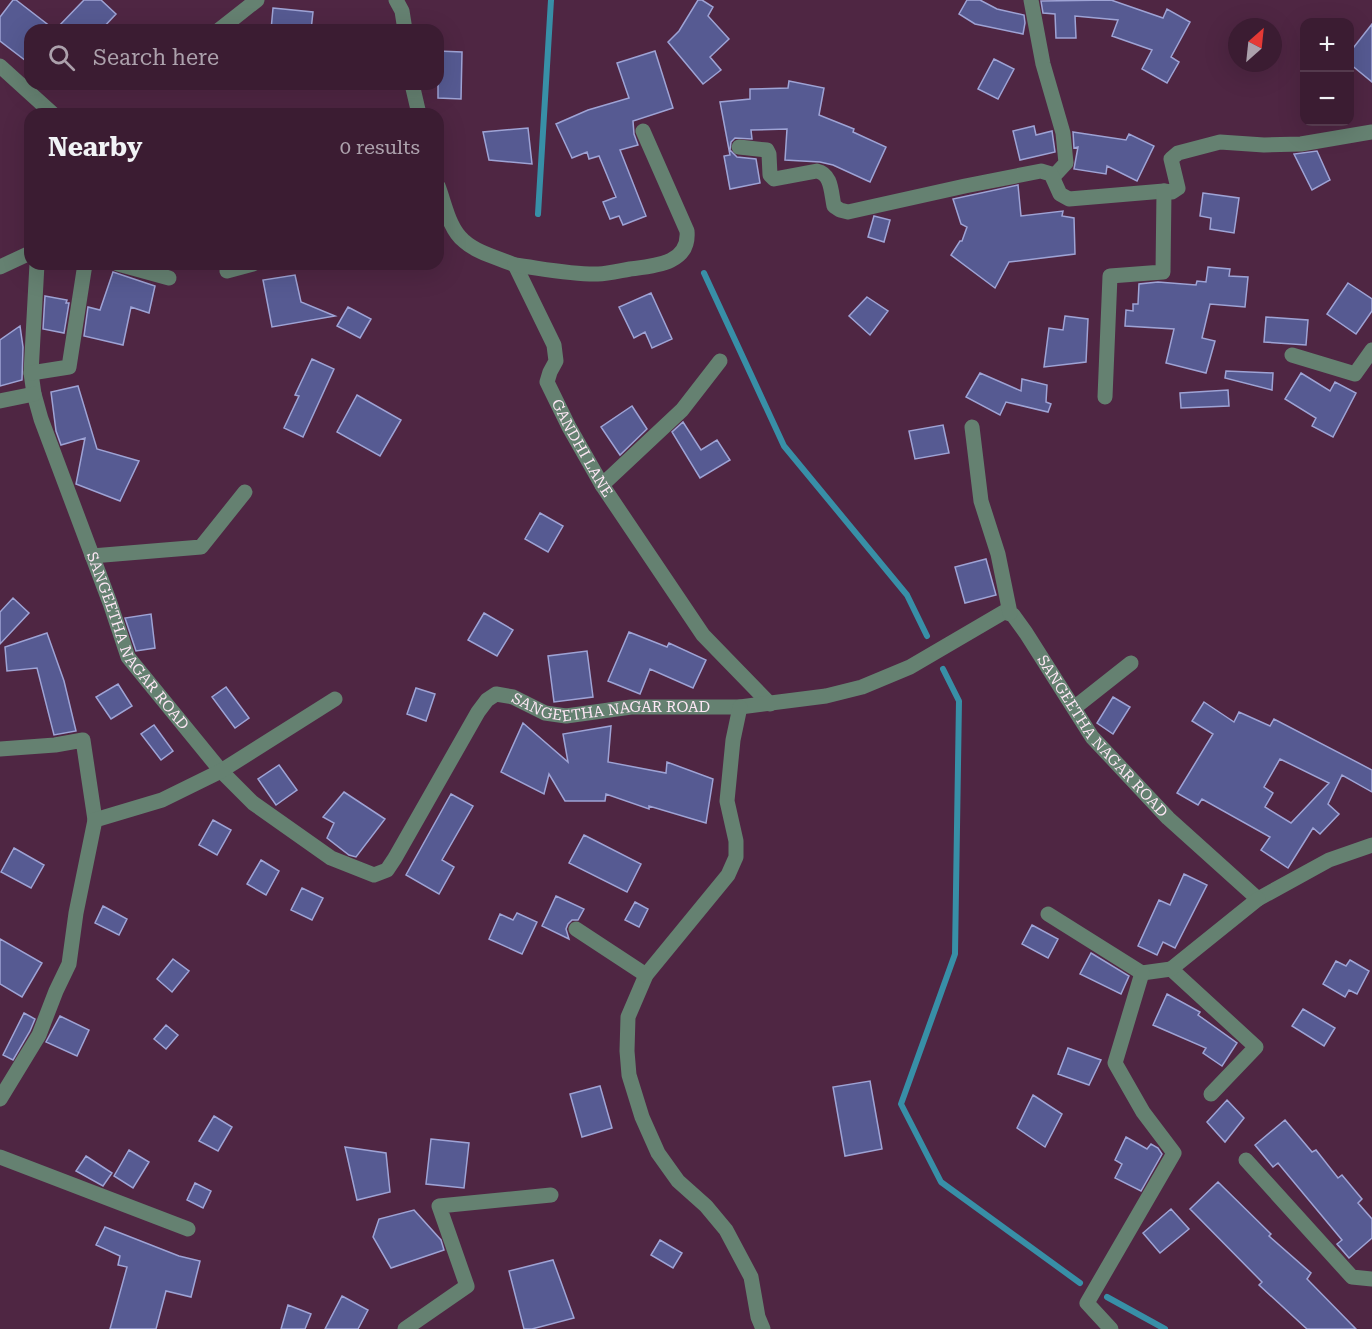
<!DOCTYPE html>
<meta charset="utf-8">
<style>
body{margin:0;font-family:"Roboto Serif",serif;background:#42253a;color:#f1f3f6}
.controls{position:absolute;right:18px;top:18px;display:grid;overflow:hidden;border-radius:12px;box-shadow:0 6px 24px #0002}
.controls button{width:54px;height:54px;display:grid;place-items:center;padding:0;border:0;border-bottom:2px solid #543a4d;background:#3b1c32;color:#f1f3f6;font:30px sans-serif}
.compass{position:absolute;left:1228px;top:18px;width:54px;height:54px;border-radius:50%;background:#3b1c32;box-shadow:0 6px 24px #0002;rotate:27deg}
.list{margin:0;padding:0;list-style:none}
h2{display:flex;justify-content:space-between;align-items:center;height:78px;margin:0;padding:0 24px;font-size:26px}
h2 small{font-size:20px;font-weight:400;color:#aca1ac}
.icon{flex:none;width:33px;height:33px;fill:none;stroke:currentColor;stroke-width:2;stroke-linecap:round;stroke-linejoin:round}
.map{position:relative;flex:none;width:1372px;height:1329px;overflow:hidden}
.search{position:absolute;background:#3b1c32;box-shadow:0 6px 24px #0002;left:24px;top:24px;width:420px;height:66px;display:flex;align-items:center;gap:15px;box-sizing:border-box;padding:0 21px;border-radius:18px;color:#aca1ac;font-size:22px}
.panel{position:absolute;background:#3b1c32;box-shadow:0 6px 24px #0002;left:24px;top:108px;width:420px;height:162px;border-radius:18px}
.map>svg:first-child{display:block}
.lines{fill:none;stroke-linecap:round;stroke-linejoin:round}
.stream{stroke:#388fa7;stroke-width:6}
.building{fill:#565a92;stroke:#9ea3d5;stroke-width:1.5;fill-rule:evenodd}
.minor{stroke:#658171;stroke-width:15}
.labels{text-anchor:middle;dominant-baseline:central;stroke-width:4.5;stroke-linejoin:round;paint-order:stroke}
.street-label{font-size:15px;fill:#fde7f5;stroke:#2a1724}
</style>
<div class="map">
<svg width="1372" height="1329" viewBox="0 0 1372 1329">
<rect width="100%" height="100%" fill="#4f2643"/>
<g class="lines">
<path class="stream" d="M 538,214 L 551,0
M 704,273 L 784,446 L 907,595 L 927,636
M 943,669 L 959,701 L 955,954 L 901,1104 L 941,1182 L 1080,1283
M 1107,1297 L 1165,1329"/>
</g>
<path class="building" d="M 13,0 L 16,0 L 55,30 L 84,0 L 101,0 L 116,14 L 101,30 L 30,30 L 30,64 L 0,41 L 0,17 Z
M 698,0 L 702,0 L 713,7 L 708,16 L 729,39 L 710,57 L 721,70 L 703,84 L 668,42 L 679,31 Z
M 967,0 L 980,0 L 997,9 L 1024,15 L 1025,23 L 1023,34 L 975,24 L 959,14 Z
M 1111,0 L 1163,18 L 1167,9 L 1190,22 L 1171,57 L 1179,62 L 1167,83 L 1142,69 L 1152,50 L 1112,36 L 1118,20 L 1075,16 L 1076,38 L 1056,38 L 1055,14 L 1043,13 L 1041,1 Z
M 273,8 L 313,12 L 311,30 L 271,30 Z
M 1372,24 L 1372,82 L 1350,64 L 1350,52 Z
M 438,51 L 462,52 L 461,99 L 438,98 Z
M 655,51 L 673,108 L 633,121 L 634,134 L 638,145 L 620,150 L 646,216 L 623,225 L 619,216 L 610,219 L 603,202 L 616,197 L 599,156 L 589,159 L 587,152 L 572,158 L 556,124 L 588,110 L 629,98 L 617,63 Z
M 994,59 L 1014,69 L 998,99 L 978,89 Z
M 789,81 L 824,88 L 819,115 L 854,129 L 853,132 L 886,147 L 870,182 L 833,165 L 820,162 L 785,160 L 787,129 L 751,130 L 752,139 L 735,138 L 731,142 L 730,150 L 737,157 L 756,159 L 760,183 L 730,189 L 724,156 L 730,155 L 720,102 L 750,99 L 750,89 L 788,88 Z
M 1034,126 L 1036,135 L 1052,131 L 1055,152 L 1020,160 L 1013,131 Z
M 528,128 L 532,164 L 489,160 L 483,132 Z
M 1073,132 L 1126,140 L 1129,134 L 1154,146 L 1137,181 L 1107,166 L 1106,174 L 1074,169 L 1078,147 L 1074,148 Z
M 1317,151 L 1330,180 L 1312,190 L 1294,154 Z
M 1018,185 L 1021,216 L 1063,211 L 1062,216 L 1074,218 L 1075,254 L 1009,262 L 995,288 L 951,255 L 960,241 L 962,241 L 967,227 L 961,224 L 953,199 Z
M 1203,193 L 1239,198 L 1234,233 L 1210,229 L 1211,218 L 1200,216 Z
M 874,216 L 890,220 L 884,242 L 868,237 Z
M 1208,267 L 1230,269 L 1229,276 L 1248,277 L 1245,307 L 1210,304 L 1202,338 L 1215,341 L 1206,373 L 1166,363 L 1174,329 L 1125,326 L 1126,310 L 1133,311 L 1133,304 L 1138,304 L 1139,284 L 1158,282 L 1196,285 L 1197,281 L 1206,282 Z
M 113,272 L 155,286 L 149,313 L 131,307 L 123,345 L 84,336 L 88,307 L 100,310 Z
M 295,275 L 301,302 L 335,316 L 272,327 L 263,280 Z
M 1348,283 L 1372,299 L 1372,311 L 1356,334 L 1327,314 Z
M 651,293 L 672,339 L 652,348 L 645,332 L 634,338 L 619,307 Z
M 45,296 L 67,300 L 66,303 L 69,303 L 64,333 L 43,329 Z
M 867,297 L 888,311 L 870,335 L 849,316 Z
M 348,307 L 371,319 L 360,338 L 337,326 Z
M 1065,316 L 1088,319 L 1086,362 L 1044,367 L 1049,328 L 1063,330 Z
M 1266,317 L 1308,320 L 1306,345 L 1264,342 Z
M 20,326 L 23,347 L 22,380 L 0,386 L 0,340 Z
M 312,359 L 334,369 L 303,437 L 284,428 L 299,396 L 295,395 Z
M 1226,371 L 1273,373 L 1272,390 L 1225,378 Z
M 980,373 L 1021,391 L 1022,379 L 1047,385 L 1046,402 L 1051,404 L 1048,412 L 1006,402 L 1000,415 L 966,397 Z
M 1301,373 L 1330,391 L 1335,382 L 1356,393 L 1333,437 L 1312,426 L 1316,418 L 1285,399 Z
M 78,386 L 97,449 L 139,461 L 120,501 L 76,484 L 85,438 L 61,445 L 56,431 L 51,392 Z
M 1228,390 L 1229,406 L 1181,408 L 1180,393 Z
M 357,395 L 401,420 L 380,456 L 337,432 Z
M 632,406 L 647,429 L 620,455 L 601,427 Z
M 683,422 L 701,450 L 717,440 L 730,460 L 700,478 L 672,432 Z
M 943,425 L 949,453 L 915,459 L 909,431 Z
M 540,513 L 563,526 L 548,552 L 525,539 Z
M 986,559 L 996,595 L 965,603 L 955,567 Z
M 13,598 L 29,613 L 0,644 L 0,612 Z
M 484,613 L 513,630 L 497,656 L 468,640 Z
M 151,614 L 155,648 L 136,651 L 125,618 Z
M 629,632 L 667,647 L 669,643 L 706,660 L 693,688 L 650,669 L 640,694 L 608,681 Z
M 47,633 L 64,681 L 76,731 L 54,735 L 37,668 L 7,671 L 5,647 Z
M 587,651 L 593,697 L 554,702 L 548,656 Z
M 118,684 L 132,706 L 111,719 L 96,697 Z
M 226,687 L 249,718 L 235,728 L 212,697 Z
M 416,688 L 435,694 L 426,721 L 407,714 Z
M 1113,697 L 1130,707 L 1113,734 L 1097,723 Z
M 1204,702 L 1234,722 L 1239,712 L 1270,726 L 1274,719 L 1372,770 L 1372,792 L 1342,775 L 1328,804 L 1339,814 L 1320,834 L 1313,828 L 1288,868 L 1261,850 L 1270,837 L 1202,799 L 1198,805 L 1177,793 L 1213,734 L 1192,721 ZM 1280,759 L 1329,783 L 1291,823 L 1265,807 L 1273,793 L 1264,787 Z
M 523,723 L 568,762 L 563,734 L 611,726 L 608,762 L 666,773 L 667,762 L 713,779 L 706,823 L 649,806 L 649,809 L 606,794 L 605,801 L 565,801 L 549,774 L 544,794 L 501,772 Z
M 154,725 L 173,751 L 161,760 L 141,734 Z
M 279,765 L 297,790 L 276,805 L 258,779 Z
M 344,792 L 385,819 L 356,857 L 349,855 L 327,838 L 334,823 L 323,817 Z
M 451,794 L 473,806 L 442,860 L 454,867 L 439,894 L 406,875 Z
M 213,820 L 231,830 L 217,855 L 199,845 Z
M 584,835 L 641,864 L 627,892 L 569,863 Z
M 14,848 L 44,865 L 31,888 L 1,872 Z
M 261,860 L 279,871 L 266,895 L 247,884 Z
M 1184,874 L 1207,885 L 1175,948 L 1163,942 L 1157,955 L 1138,946 L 1159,900 L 1170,905 Z
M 302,888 L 323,898 L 312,920 L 291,910 Z
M 556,896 L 584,909 L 578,920 L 572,920 L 568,924 L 566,929 L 569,939 L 542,926 Z
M 635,902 L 648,909 L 639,927 L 625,920 Z
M 103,906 L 127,919 L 119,935 L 95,923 Z
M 517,913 L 537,922 L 522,954 L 489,939 L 500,914 L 513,920 Z
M 1032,925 L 1058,939 L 1048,958 L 1022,944 Z
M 0,939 L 42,963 L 22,997 L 0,984 Z
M 1091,953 L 1129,976 L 1121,994 L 1080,974 Z
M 173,959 L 189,971 L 172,992 L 157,979 Z
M 1350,960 L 1369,971 L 1357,994 L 1349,990 L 1345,997 L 1323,984 L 1336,961 L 1346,966 Z
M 1167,994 L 1200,1012 L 1198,1015 L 1237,1043 L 1222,1066 L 1203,1053 L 1206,1048 L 1153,1025 Z
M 1303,1009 L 1335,1028 L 1324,1046 L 1292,1026 Z
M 24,1013 L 35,1019 L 30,1031 L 13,1060 L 3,1055 Z
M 60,1016 L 89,1030 L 77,1056 L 46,1042 Z
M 166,1025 L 178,1035 L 166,1049 L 154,1039 Z
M 1068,1048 L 1101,1060 L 1089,1085 L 1058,1074 Z
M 870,1081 L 882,1149 L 845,1156 L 833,1087 Z
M 600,1086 L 612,1128 L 582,1137 L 570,1094 Z
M 1033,1095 L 1062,1114 L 1045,1147 L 1017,1128 Z
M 1227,1100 L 1244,1118 L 1225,1142 L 1207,1122 Z
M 214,1116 L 232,1127 L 218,1151 L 199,1141 Z
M 1285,1120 L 1312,1152 L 1316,1150 L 1338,1178 L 1342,1175 L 1362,1199 L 1358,1203 L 1372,1219 L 1372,1238 L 1349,1258 L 1337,1244 L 1342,1240 L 1278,1163 L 1273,1167 L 1255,1145 Z
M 1126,1137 L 1147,1149 L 1151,1144 L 1158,1148 L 1162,1154 L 1141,1191 L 1115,1178 L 1122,1164 L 1115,1160 Z
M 431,1139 L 469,1143 L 464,1188 L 426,1184 Z
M 345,1147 L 386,1153 L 390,1192 L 357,1200 Z
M 129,1150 L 149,1162 L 133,1188 L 114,1176 Z
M 86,1156 L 112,1173 L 103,1186 L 76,1171 Z
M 1218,1182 L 1271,1234 L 1269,1236 L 1311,1273 L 1307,1279 L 1356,1329 L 1307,1329 L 1259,1285 L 1262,1282 L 1190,1209 Z
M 195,1183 L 211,1191 L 203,1208 L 187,1200 Z
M 1171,1209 L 1189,1229 L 1160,1253 L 1143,1233 Z
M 414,1210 L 441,1240 L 444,1250 L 391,1268 L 373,1237 L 379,1219 Z
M 105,1227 L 179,1256 L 200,1261 L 191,1297 L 166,1291 L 156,1329 L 110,1329 L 127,1267 L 118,1265 L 120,1256 L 96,1245 Z
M 660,1240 L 682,1253 L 673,1268 L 651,1255 Z
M 553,1260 L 574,1318 L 532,1329 L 524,1329 L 509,1271 Z
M 342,1296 L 368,1310 L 358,1329 L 325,1329 Z
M 288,1305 L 311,1314 L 305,1329 L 281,1329 Z"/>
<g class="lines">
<g class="minor">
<path d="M 396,0 L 402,11 L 405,30"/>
<path d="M 1031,0 L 1043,64 L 1063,133 L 1066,163 L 1053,177"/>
<path d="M 219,30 L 257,0"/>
<path d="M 0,66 L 53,114"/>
<path d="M 412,84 L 419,114"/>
<path d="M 739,147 L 767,150 L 769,154 L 770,175 L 774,179 L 817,171 C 832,174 831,193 834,206 L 840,210 L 848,212 L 965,186 L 1041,171 L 1051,174 L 1060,194 L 1069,199 L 1164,191 L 1172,192 L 1178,188 L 1171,159 L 1178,153 L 1220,142 L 1264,145 L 1301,144 L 1372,132"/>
<path id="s1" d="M 438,186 C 445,204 449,229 464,241 C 477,253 499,258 515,265 L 554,345 L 556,361 L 550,372 L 547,382 L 569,427 L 602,485 L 703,635 L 770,704"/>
<path id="s2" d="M 37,264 L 31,373 L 34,394 L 41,419 L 110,603 L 128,657 L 221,771 L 253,803 L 331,858 L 374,875 L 387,870 L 395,858 L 478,712 L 487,700 L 496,694 L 513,697 L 545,713 L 566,716 L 631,707 L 740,707 L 826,696 L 862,687 L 910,667 L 1004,612 L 1013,615 L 1026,633 L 1092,737 L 1168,818 L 1258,899 L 1329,860 L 1372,845"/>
<path d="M 118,264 L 169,278"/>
<path d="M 515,265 C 539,268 574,275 598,274 C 608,274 619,271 630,269 C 654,266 690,264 687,231 L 643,131"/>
<path d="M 0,267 L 30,253"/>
<path d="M 227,271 L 253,264"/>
<path d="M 1292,355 L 1355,374 L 1372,350"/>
<path d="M 31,373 L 69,367 L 85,264"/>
<path d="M 1105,397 L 1110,276 L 1163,272 L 1164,191"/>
<path d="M 0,401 L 34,394"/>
<path d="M 972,427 L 981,501 L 998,554 L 1010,613"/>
<path d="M 602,485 L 682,410 L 720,361"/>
<path d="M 92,556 L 201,547 L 245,492"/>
<path d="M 740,707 L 733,740 L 727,801 L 736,841 L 736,857 L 728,875 L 646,975 L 628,1017 L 627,1051 L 629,1075 L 642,1117 L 658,1153 L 678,1181 L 706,1206 L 726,1230 L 751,1277 L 758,1317 L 763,1329"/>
<path d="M 1074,708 L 1131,663"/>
<path d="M 0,749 L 55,745 L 83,740 L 95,820"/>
<path d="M 1048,914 L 1142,973 L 1171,969 L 1256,1047 L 1211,1094"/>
<path d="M 576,929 L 646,975"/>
<path d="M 1171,969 L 1258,899"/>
<path d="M 0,1099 L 39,1035 L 56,991 L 69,964 L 76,913 L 95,820 L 162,800 L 221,771 L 335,699"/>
<path d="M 0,1157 L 188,1229"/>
<path d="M 1246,1160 L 1352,1277 L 1372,1279"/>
<path d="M 405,1329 L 467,1286 L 439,1206 L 551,1195"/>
<path d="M 1111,1329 L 1087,1303 L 1174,1153 L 1143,1112 L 1115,1063 L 1142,973"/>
</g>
</g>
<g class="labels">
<g class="street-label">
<text stroke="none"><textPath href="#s1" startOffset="321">GANDHI LANE</textPath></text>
<text stroke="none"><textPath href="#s2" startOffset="400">SANGEETHA NAGAR ROAD</textPath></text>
<text stroke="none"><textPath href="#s2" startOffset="1084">SANGEETHA NAGAR ROAD</textPath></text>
<text stroke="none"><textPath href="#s2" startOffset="1660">SANGEETHA NAGAR ROAD</textPath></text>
</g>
</g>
</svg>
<div class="controls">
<button>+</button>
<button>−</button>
</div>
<svg class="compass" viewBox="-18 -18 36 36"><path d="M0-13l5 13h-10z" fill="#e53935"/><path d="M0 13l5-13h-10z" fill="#aca1ac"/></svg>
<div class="search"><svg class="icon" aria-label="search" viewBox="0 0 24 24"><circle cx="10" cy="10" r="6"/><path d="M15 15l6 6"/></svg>Search here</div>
<section class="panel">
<h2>Nearby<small>0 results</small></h2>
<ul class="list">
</ul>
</section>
</div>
